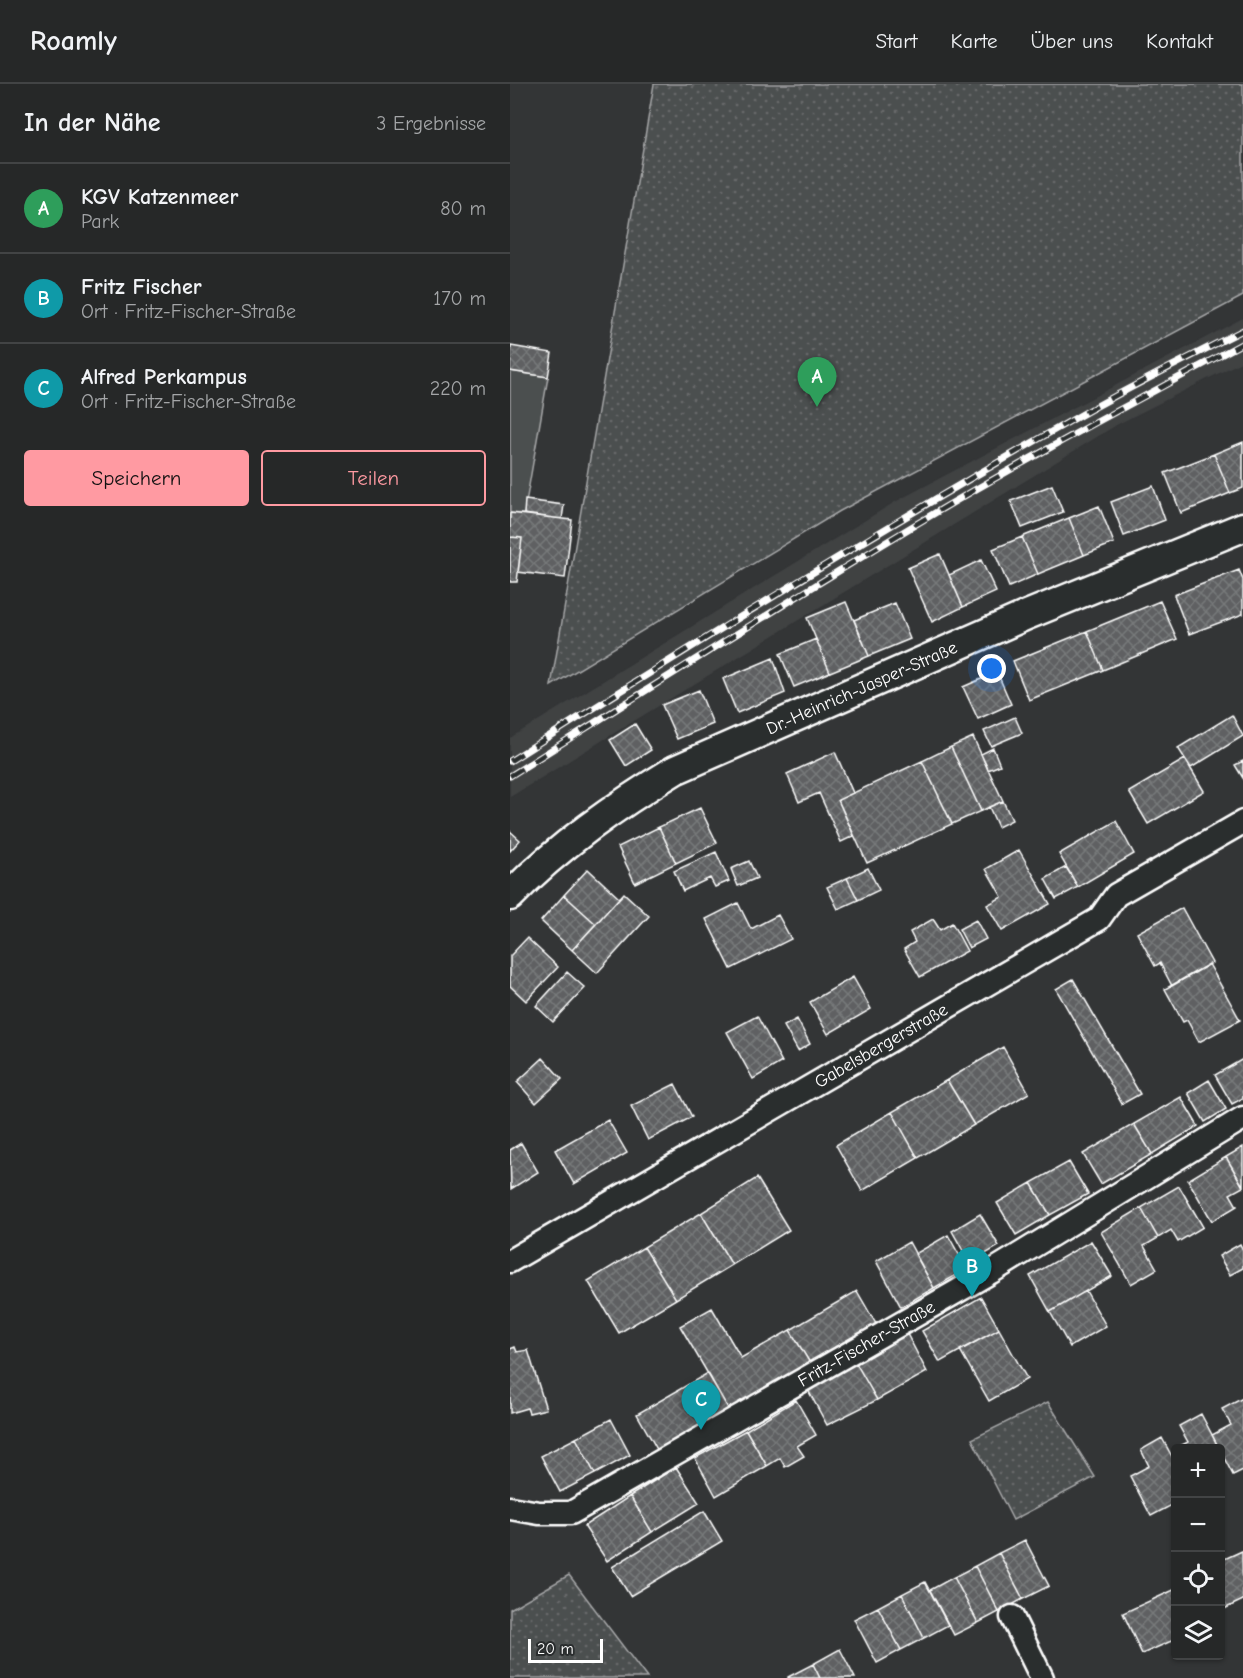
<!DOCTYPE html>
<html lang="de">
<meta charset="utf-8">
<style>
body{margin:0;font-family:"Comic Neue",sans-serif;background:#2e3030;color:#f1f3f6}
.controls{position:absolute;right:18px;bottom:18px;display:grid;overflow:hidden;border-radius:6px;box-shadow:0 2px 4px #0004}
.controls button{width:54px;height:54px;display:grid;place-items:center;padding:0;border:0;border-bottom:2px solid #424445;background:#262828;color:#f1f3f6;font:30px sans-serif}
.scale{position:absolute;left:18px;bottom:15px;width:75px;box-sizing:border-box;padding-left:6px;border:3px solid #fff;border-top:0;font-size:16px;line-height:21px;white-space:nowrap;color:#fff;-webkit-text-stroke:4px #2a2d2e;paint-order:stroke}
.you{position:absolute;left:482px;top:585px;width:21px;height:21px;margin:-15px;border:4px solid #fff;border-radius:50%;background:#1a73e8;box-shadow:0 0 0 9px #1a73e833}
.badge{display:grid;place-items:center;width:39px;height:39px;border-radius:50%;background:#ff9aa2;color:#fff;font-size:20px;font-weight:700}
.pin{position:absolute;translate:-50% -50px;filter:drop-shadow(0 2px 3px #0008)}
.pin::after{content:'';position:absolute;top:32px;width:21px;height:18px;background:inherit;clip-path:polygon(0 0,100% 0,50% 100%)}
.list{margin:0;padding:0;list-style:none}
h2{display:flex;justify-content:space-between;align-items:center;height:78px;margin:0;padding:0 24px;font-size:26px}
h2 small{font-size:20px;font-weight:400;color:#a4a6a8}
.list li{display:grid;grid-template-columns:39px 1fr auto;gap:18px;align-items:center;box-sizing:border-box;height:90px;padding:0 24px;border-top:2px solid #424445}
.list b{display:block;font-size:22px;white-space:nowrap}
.list p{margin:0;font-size:20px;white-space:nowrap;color:#a4a6a8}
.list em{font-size:20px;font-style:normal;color:#a4a6a8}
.actions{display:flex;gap:12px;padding:18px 24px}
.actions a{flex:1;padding:14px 0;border:2px solid #ff9aa2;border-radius:6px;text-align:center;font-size:21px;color:#ff9aa2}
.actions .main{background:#ff9aa2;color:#111}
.icon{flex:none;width:33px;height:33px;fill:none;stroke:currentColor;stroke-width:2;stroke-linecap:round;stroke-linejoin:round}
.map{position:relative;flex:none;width:733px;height:1594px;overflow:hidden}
header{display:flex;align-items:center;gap:36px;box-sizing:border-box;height:84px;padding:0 30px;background:#262828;border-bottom:2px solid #424445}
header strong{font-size:28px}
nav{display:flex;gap:33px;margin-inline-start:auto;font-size:21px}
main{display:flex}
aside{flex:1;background:#262828}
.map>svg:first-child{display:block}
.built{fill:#404243}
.grass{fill:#4c4f50;stroke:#a6a7a8;stroke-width:1.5}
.park{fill:url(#park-dots);stroke:#a6a7a8;stroke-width:1.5}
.building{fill:url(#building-cross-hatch);stroke:#fff;stroke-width:1.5}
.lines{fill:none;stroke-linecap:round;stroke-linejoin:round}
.minor-casing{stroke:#fff;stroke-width:27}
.tertiary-casing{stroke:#fff;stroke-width:33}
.minor{stroke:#2a2d2e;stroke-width:22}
.tertiary{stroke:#2a2d2e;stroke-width:28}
.rail-casing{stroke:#fff;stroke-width:7}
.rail{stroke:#2a2d2e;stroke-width:4.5;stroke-dasharray:14;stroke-linecap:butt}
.labels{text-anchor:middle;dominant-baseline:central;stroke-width:5;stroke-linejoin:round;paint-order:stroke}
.street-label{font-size:18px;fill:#fff;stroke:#2a2d2e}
</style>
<header>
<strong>Roamly</strong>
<nav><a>Start</a><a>Karte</a><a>Über uns</a><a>Kontakt</a></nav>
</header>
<main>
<aside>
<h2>In der Nähe<small>3 Ergebnisse</small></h2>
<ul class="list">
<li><span class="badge" style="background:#2e9e5b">A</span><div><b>KGV Katzenmeer</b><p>Park</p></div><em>80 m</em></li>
<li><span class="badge" style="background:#0f9aa8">B</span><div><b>Fritz Fischer</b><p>Ort · Fritz-Fischer-Straße</p></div><em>170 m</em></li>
<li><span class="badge" style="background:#0f9aa8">C</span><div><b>Alfred Perkampus</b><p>Ort · Fritz-Fischer-Straße</p></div><em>220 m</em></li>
</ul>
<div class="actions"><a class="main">Speichern</a><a>Teilen</a></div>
</aside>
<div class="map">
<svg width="733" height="1594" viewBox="0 0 733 1594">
<defs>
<pattern id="park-dots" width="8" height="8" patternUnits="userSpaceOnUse" patternTransform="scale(1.5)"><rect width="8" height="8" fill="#4c4f50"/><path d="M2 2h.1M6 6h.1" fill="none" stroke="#67696a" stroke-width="1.8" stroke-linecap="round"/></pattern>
<pattern id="building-cross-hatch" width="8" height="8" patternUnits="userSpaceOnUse" patternTransform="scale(1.5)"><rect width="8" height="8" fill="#5f6162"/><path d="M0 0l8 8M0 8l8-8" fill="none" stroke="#77797a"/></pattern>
</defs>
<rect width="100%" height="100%" fill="#333536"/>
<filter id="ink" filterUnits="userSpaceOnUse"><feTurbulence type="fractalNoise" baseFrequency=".0167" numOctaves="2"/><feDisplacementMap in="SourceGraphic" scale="12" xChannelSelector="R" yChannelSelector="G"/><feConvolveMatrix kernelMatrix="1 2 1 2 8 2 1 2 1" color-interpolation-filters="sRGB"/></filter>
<g filter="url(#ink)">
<path class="built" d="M 733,234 L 733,277 L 608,340 L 0,713 L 0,654 L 385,418 Z"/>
<path class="grass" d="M 0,287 L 38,293 L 14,430 L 0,429 Z"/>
<path class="park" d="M 144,0 L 733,0 L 733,212 L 330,427 L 41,602 Z
M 538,1318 L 585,1393 L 503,1436 L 462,1355 Z
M 59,1491 L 137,1594 L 0,1594 L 0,1525 Z"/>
<path class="building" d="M 1,262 L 42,269 L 38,293 L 0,287 Z
M 733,358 L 733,404 L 720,409 L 704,370 Z
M 704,370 L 720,409 L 671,429 L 655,389 Z
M 542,401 L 553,428 L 512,444 L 501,417 Z
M 643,402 L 655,436 L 614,452 L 601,418 Z
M 15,416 L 54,421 L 52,435 L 14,430 Z
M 589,422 L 604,459 L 574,471 L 559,434 Z
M 0,429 L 62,436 L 55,494 L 8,488 L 12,454 L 0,453 Z
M 559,434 L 574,471 L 528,490 L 512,453 Z
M 0,453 L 12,454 L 7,498 L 0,498 Z
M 512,453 L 528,490 L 499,503 L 483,465 Z
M 430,470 L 453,523 L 422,538 L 398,484 Z
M 471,476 L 486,508 L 453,523 L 439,491 Z
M 729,486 L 733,496 L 733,530 L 679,550 L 664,511 Z
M 650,517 L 667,555 L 593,586 L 577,547 Z
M 336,518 L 359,572 L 320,588 L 297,534 Z
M 385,519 L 400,555 L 359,572 L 344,536 Z
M 577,547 L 593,586 L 519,616 L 503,577 Z
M 306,555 L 320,588 L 284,603 L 270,570 Z
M 263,574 L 275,609 L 227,629 L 213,595 Z
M 487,588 L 501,620 L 468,635 L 453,603 Z
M 189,606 L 203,640 L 167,655 L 152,621 Z
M 722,631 L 733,652 L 681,684 L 668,664 Z
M 505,633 L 512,649 L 481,662 L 474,647 Z
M 125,640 L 141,666 L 116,682 L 100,656 Z
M 463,653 L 493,717 L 471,727 L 441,663 Z
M 441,663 L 471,727 L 442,740 L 412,677 Z
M 483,664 L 490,681 L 478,686 L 471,670 Z
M 325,668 L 343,709 L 328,716 L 344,752 L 331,758 L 309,709 L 289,718 L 277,690 Z
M 675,675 L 694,707 L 638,740 L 619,708 Z
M 412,677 L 442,740 L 357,779 L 328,716 Z
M 733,677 L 733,694 L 725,681 Z
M 493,717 L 502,736 L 488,743 L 479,723 Z
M 190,724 L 207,759 L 166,779 L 149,743 Z
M 606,737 L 624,770 L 568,803 L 549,770 Z
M 149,743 L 166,779 L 125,799 L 108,763 Z
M 0,747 L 10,756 L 0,767 Z
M 509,766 L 540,820 L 492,847 L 477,821 L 492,813 L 476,785 Z
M 206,768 L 219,797 L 205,803 L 200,794 L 173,807 L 164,787 Z
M 239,777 L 247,794 L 228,802 L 221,785 Z
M 556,783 L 568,803 L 546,815 L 535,795 Z
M 358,784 L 369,806 L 348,816 L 337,794 Z
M 78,785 L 109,814 L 86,840 L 54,811 Z
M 337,794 L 348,816 L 328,825 L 317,803 Z
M 114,809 L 139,832 L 87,889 L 62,866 Z
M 54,811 L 86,840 L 62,866 L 31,837 Z
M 228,819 L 241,845 L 268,831 L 281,855 L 221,885 L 196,835 Z
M 672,824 L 702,879 L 662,902 L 650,879 L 645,882 L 627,849 Z
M 423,835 L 430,846 L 442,839 L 457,867 L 410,893 L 394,865 L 405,858 L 400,848 Z
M 466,836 L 476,855 L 459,864 L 449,845 Z
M 17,854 L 48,883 L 16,917 L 0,902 L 0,872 Z
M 699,880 L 730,936 L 689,958 L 677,936 L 673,938 L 655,905 Z
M 57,888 L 75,904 L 43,938 L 26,922 Z
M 343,893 L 361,925 L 318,950 L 300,918 Z
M 563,895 L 630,1010 L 612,1020 L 546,905 Z
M 247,932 L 272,978 L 243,995 L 217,948 Z
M 287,935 L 300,960 L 288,967 L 274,942 Z
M 493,963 L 519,1009 L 464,1041 L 437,996 Z
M 33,974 L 52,995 L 26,1019 L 7,998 Z
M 733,975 L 733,1014 L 722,1020 L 705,991 Z
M 437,996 L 464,1041 L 408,1074 L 382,1028 Z
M 699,996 L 716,1025 L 695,1038 L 678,1009 Z
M 165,1000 L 182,1033 L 138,1056 L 121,1022 Z
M 671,1013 L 688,1042 L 642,1070 L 624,1040 Z
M 382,1028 L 408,1074 L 352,1107 L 326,1061 Z
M 98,1036 L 117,1069 L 64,1100 L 45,1066 Z
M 624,1040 L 642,1070 L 591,1100 L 573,1070 Z
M 11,1059 L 28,1088 L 1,1105 L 0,1066 Z
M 733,1063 L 733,1102 L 716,1073 Z
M 716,1073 L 733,1103 L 720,1110 L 727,1122 L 702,1137 L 678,1096 Z
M 559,1078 L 578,1110 L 540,1131 L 521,1099 Z
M 247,1094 L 279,1146 L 222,1181 L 191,1129 Z
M 521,1099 L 540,1131 L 506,1151 L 487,1119 Z
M 669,1102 L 693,1143 L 668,1158 L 661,1146 L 648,1154 L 631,1124 Z
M 631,1124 L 648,1154 L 634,1162 L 647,1185 L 621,1200 L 591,1148 Z
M 191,1129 L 222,1181 L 166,1215 L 134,1163 Z
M 470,1130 L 489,1162 L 460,1179 L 442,1147 Z
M 438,1151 L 457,1185 L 424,1204 L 405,1170 Z
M 581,1157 L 602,1192 L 540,1228 L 520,1192 Z
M 399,1158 L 424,1204 L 391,1223 L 366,1177 Z
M 730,1160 L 733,1166 L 733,1184 L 720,1191 L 709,1172 Z
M 134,1163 L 166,1215 L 109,1249 L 78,1197 Z
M 347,1207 L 366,1240 L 300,1279 L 280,1246 Z
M 576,1207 L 596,1242 L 560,1263 L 540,1228 Z
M 471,1213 L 489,1245 L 430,1278 L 412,1247 Z
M 202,1224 L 231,1274 L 280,1246 L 300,1279 L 219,1326 L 170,1242 Z
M 489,1245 L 517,1295 L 479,1317 L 450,1266 Z
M 397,1250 L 417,1288 L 367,1316 L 346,1279 Z
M 5,1263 L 7,1268 L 18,1266 L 36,1325 L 19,1329 L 17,1324 L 0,1329 L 0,1265 Z
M 346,1279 L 367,1316 L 317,1341 L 298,1306 Z
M 198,1289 L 219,1326 L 148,1367 L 127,1330 Z
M 733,1314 L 733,1386 L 723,1391 L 702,1351 L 721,1341 L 712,1325 Z
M 286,1316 L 306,1351 L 287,1362 L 294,1372 L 275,1383 L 270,1374 L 257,1382 L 236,1346 Z
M 691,1330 L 709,1364 L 666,1364 L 678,1358 L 669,1342 Z
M 101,1335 L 120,1371 L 85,1390 L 66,1354 Z
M 236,1346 L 257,1382 L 206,1412 L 185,1374 Z
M 66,1354 L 85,1390 L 50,1408 L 31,1372 Z
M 652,1354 L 666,1380 L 666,1406 L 661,1408 L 666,1419 L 641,1432 L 620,1392 L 639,1382 L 631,1366 Z
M 166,1383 L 189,1419 L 142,1448 L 120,1412 Z
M 120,1412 L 142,1448 L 97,1477 L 74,1442 Z
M 194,1427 L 212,1457 L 120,1512 L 102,1483 Z
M 515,1456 L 539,1502 L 513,1515 L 489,1469 Z
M 732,1467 L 733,1516 L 710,1527 L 710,1477 Z
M 489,1469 L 513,1515 L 489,1528 L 465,1482 Z
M 465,1482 L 489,1528 L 468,1539 L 444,1493 Z
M 444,1493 L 468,1539 L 444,1551 L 420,1506 Z
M 415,1498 L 438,1541 L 414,1554 L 392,1510 Z
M 666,1505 L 666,1555 L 632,1570 L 613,1529 Z
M 392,1510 L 414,1554 L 391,1566 L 368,1523 Z
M 368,1523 L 391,1566 L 367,1579 L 344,1535 Z
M 330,1565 L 345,1594 L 310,1594 L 303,1580 Z
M 303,1580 L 310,1594 L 278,1594 L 278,1593 Z"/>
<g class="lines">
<defs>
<g id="minor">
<path id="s1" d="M 0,1177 L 589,835 L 606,811 L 733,738"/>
<path id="s2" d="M 0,1424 L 29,1429 L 61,1429 L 481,1188 L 733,1034"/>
<path d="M 502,1533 L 532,1594"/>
</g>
<g id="tertiary">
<path id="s3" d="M 0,812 C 48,762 106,722 165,686 L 517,531 L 733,443"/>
</g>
</defs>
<use href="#minor" class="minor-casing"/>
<use href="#tertiary" class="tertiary-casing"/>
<use href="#minor" class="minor"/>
<use href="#tertiary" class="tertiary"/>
<defs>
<path id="rail" d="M 0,677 C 192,555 386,435 585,323 C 633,296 684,271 733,246
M 0,692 C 135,607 271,521 408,439 C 514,376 624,318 733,259"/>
</defs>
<use href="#rail" class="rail-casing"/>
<use href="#rail" class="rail"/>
</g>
</g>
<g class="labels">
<g class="street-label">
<text stroke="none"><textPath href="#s3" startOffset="412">Dr.-Heinrich-Jasper-Straße</textPath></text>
<text stroke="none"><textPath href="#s1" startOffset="429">Gabelsbergerstraße</textPath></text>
<text stroke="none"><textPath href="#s2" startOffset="402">Fritz-Fischer-Straße</textPath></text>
</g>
</g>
</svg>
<div class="controls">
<button>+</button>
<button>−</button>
<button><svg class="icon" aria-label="locate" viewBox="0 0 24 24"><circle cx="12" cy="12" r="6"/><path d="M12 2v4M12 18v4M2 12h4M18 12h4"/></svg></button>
<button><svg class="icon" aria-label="layers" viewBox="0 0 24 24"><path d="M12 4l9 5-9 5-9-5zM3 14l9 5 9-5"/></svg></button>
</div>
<div class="scale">20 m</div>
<div class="you"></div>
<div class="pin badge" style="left:307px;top:323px;background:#2e9e5b">A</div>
<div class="pin badge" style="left:462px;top:1213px;background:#0f9aa8">B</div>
<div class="pin badge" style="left:191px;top:1346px;background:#0f9aa8">C</div>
</div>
</main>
